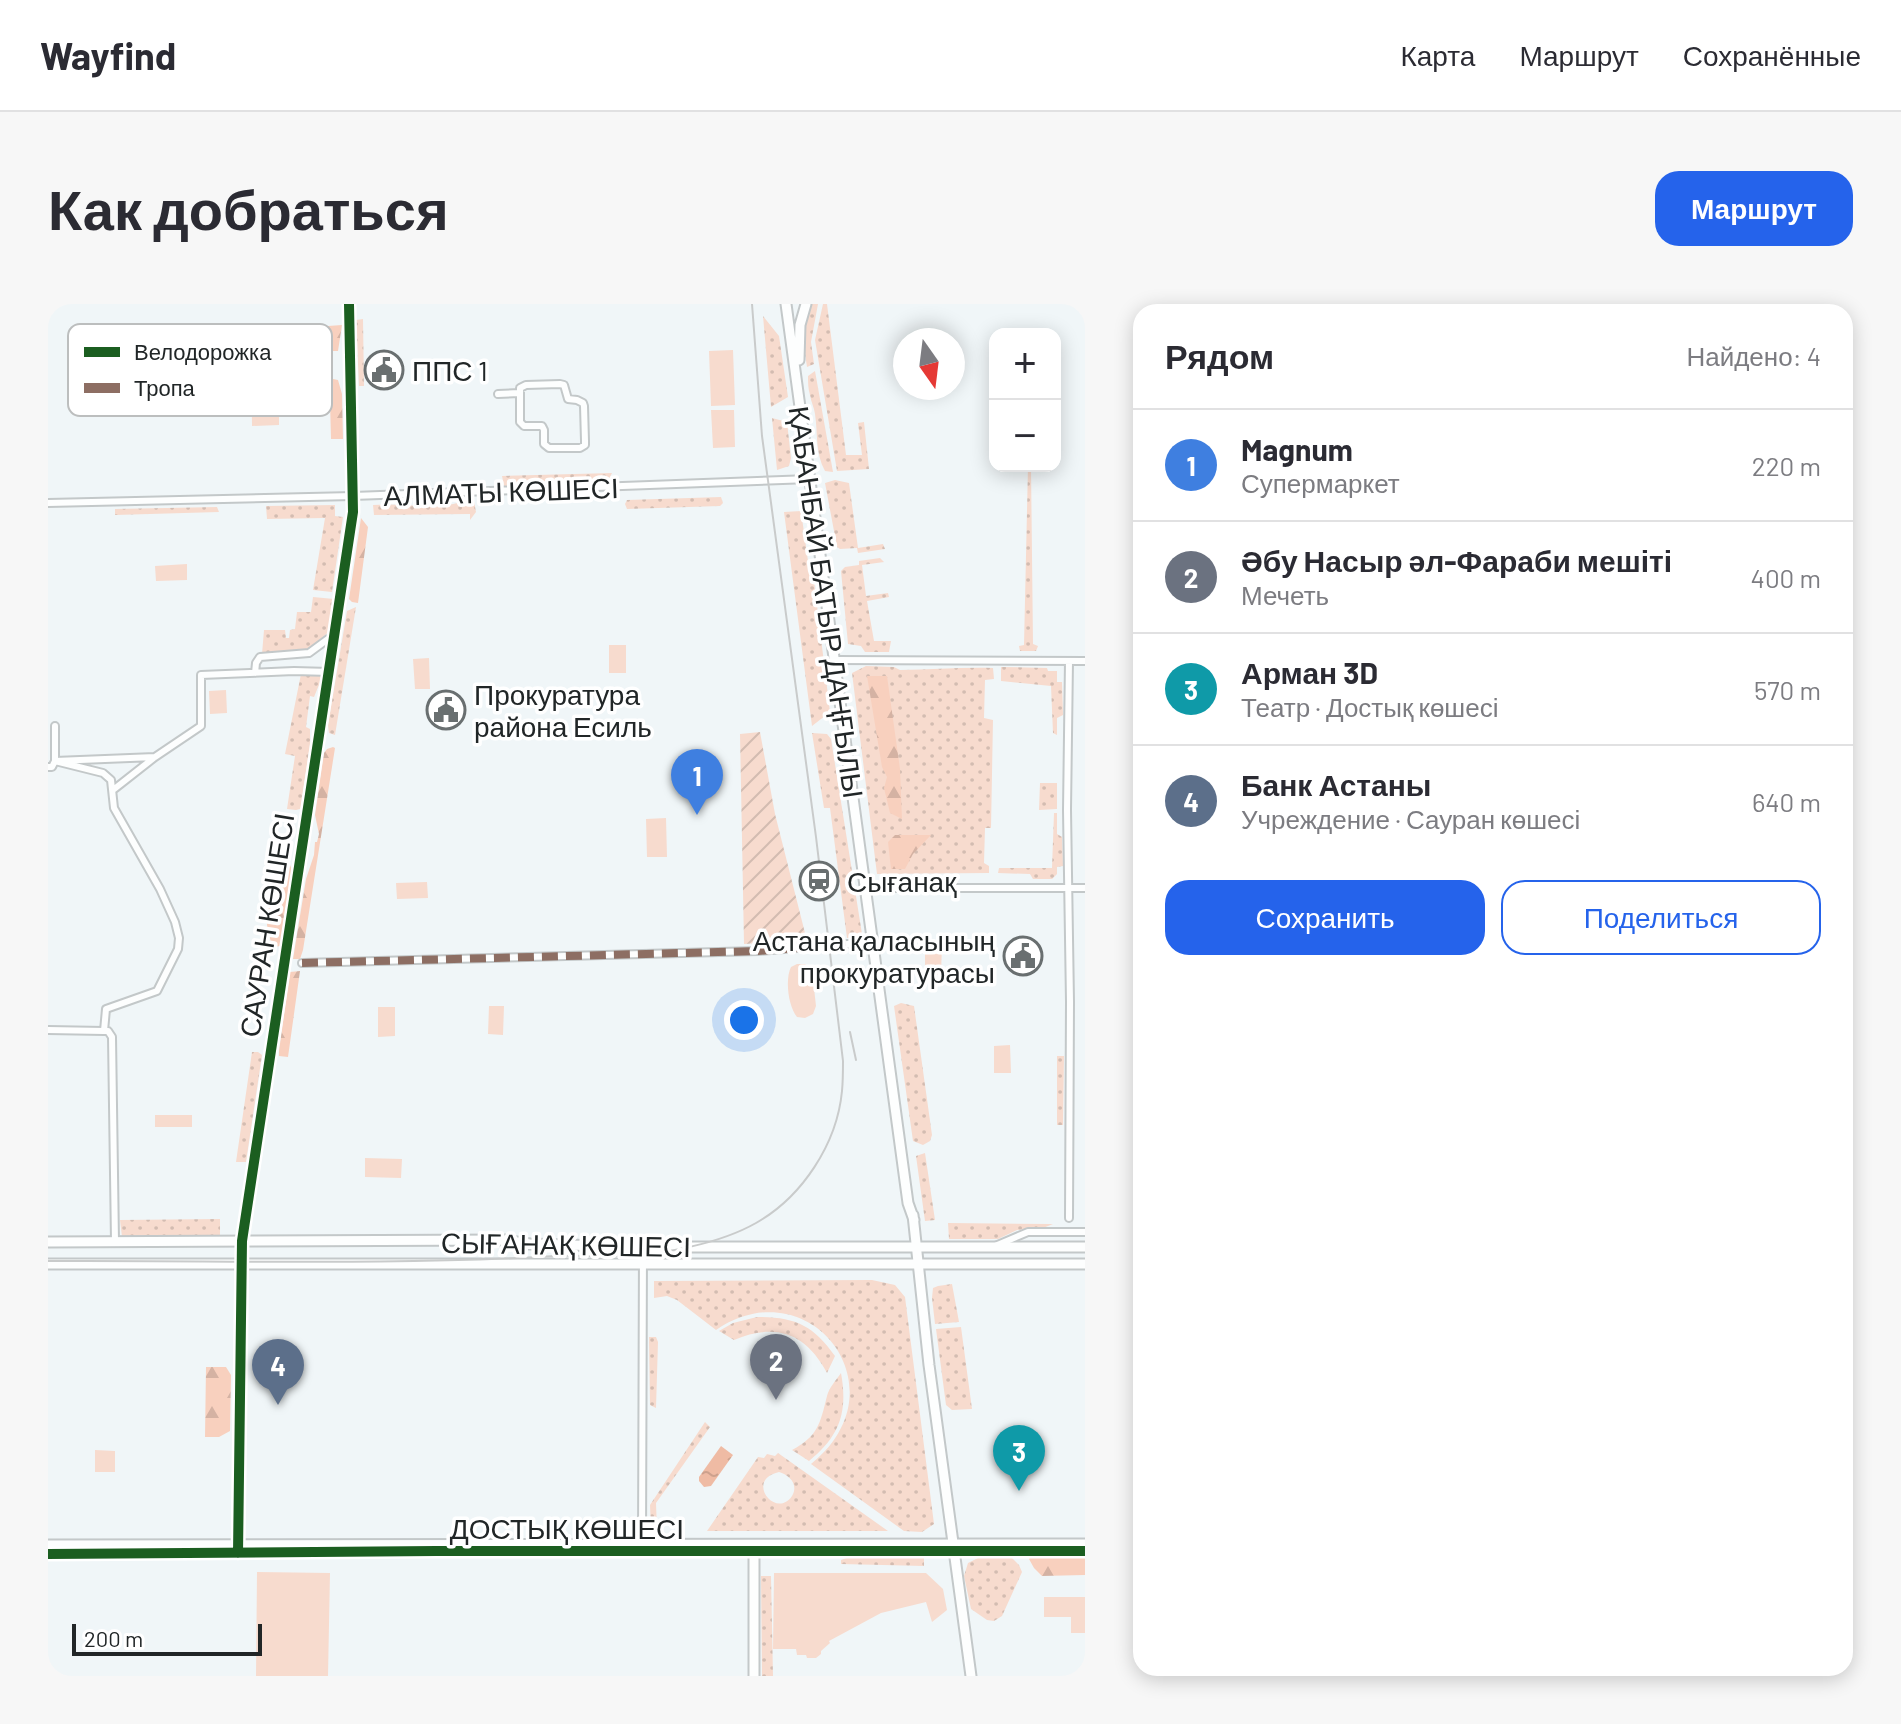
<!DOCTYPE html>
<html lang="ru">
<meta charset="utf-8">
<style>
body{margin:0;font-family:Barlow,sans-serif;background:#f7f7f7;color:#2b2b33}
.controls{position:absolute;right:24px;top:24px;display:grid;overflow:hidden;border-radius:16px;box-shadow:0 4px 20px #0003}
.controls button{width:72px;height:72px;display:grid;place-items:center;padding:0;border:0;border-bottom:2px solid #e1e1e2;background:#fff;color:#2b2b33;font:40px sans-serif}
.compass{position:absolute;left:845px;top:24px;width:72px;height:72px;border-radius:50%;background:#fff;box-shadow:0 4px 20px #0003;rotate:166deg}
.scale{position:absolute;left:24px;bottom:20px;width:190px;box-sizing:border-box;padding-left:8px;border:4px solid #212627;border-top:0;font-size:22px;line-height:28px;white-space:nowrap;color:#212627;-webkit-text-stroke:6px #fff;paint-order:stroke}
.you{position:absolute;left:696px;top:716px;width:28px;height:28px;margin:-20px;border:6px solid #fff;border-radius:50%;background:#1a73e8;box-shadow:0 0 0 12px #1a73e833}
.badge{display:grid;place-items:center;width:52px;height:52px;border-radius:50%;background:#2563eb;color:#fff;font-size:26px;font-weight:700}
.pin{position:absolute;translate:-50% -66px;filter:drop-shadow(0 2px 4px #0008)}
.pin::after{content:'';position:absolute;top:42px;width:28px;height:24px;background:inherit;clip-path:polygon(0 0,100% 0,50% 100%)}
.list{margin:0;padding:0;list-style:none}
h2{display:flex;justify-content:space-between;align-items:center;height:104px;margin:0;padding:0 32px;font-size:34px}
h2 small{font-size:26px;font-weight:400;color:#7c7c81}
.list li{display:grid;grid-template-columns:52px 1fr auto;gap:24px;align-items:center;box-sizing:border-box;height:112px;padding:0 32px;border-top:2px solid #e1e1e2}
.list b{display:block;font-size:30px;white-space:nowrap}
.list p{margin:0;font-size:26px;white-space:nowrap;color:#7c7c81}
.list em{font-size:26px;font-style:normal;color:#7c7c81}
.actions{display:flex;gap:16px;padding:24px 32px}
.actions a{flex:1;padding:18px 0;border:2px solid #2563eb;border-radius:24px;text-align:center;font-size:28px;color:#2563eb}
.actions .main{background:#2563eb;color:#fff}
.map{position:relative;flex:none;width:1037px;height:1372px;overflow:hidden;border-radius:24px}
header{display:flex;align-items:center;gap:48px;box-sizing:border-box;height:112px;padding:0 40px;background:#fff;border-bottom:2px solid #e1e1e2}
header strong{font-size:38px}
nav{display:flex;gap:44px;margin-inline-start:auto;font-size:28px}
.intro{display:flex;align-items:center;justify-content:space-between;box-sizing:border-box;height:192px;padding:0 48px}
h1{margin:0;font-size:56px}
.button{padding:20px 36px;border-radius:24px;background:#2563eb;color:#fff;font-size:28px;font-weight:700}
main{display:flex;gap:48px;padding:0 48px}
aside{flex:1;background:#fff;border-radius:24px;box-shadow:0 4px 20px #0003}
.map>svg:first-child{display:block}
.grass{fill:url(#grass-dots);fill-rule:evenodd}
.forest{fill:url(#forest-firs)}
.park{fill:#f7dbce}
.garden{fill:url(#garden-furrows)}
.water{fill:url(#water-ripples)}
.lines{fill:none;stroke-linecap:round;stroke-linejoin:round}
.street-casing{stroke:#c3c8c9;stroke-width:10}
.secondary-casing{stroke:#c3c8c9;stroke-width:13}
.street{stroke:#fdfefe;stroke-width:6}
.secondary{stroke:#fdfefe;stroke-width:9}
.tram{stroke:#c9cbcb;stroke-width:2}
.quiet{stroke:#8d6e63;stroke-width:8;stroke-dasharray:16 8;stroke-linecap:butt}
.cycleway-casing{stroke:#fff;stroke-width:15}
.cycleway{stroke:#1b5e20;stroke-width:10}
.labels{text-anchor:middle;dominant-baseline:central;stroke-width:7;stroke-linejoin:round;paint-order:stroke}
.poi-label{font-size:28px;fill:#212627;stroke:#fff;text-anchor:start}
.street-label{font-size:28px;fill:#212627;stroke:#fff}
.key{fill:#fff;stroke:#bcbebe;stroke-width:2}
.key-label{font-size:22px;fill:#212627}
</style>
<header>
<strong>Wayfind</strong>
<nav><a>Карта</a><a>Маршрут</a><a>Сохранённые</a></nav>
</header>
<div class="intro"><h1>Как добраться</h1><a class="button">Маршрут</a></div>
<main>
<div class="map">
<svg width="1037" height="1372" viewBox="0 0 1037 1372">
<defs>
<pattern id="grass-dots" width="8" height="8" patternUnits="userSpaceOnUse" patternTransform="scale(2)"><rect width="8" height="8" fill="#f7dbce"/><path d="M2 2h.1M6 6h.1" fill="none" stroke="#d3bcb1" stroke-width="1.8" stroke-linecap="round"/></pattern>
<pattern id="forest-firs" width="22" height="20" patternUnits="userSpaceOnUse" patternTransform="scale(2)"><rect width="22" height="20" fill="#f8d0be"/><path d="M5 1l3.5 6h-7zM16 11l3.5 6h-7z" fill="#d4b2a3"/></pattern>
<pattern id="garden-furrows" width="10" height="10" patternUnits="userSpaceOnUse" patternTransform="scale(2)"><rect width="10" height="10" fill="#f7dbce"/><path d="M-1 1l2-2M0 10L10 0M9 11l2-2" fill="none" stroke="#d3bcb1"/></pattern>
<pattern id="water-ripples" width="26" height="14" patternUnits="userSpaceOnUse" patternTransform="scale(2)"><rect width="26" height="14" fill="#efbba4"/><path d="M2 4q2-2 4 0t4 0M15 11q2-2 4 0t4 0" fill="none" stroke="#cda18d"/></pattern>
</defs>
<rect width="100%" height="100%" fill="#f0f6f8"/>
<path class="grass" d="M 763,0 L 770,0 L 763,38 L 766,60 L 759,63 L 755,36 L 756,13 Z
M 775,0 L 779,0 L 798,151 L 814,151 L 810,119 L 816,118 L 821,165 L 789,167 L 767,36 Z
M 715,12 L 731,32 L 740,93 L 723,103 Z
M 315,15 L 316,82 L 311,82 L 308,16 Z
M 767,67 L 785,168 L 777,167 C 767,149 770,130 767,110 C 766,103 763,98 762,91 C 760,85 760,78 760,72 Z
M 724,114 L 739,118 L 743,154 L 741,162 L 729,166 Z
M 980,162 L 983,162 L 985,340 L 990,342 L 988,347 L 972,347 L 971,342 L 976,341 Z
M 564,169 L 559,179 L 456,182 L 454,172 Z
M 787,176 L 801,179 L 810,244 L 835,240 L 837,245 L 810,249 L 809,244 L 792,245 L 789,243 L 777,179 Z
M 673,193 L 675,199 L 672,202 L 579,205 L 577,200 L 579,196 Z
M 417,197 L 426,197 L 428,208 L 422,216 L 422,210 L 326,211 L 325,201 C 347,199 368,203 391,202 C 400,202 408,199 417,197 Z
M 287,201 L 287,212 L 295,213 L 284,288 L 265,286 L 277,214 L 219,215 L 218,202 Z
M 169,203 L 171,208 L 67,211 L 67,205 Z
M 753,207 L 760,257 L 766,277 L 782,408 L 764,422 L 736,208 Z
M 832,254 L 836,258 L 814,261 L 818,292 L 840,289 L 841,293 L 819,297 L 826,337 L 843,337 L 841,348 L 817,348 L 813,342 L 800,340 L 793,267 L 797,263 L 811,261 L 811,257 Z
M 265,293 L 286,295 L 282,327 L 259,346 L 214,350 L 216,326 L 237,326 L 238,334 L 241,334 L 242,326 L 247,325 L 249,308 L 263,308 Z
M 308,303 L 287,431 L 281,429 L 280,421 L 299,307 Z
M 818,362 L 846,363 L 852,366 C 884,366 914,363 945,364 L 946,375 L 937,376 L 936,414 L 945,416 L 943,524 L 937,524 L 936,559 L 941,562 L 941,569 L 829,570 L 804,369 Z
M 953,363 L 999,364 L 1000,367 L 1009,367 L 1009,378 L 1014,378 L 1015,411 L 1009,414 L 1009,431 L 1005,429 L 1003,382 L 953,377 Z
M 253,370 L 275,371 L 266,393 L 262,392 L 258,423 L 262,425 L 262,439 L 253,502 L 252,505 L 248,506 L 239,505 L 247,452 L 237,450 Z
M 764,429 L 779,430 L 783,435 L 814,630 L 812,634 L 799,634 L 782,504 L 776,504 Z
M 992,479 L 1009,479 L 1009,505 L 991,506 Z
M 1006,509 L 1009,509 L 1009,530 L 1014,533 L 1015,562 L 1009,563 L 1009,570 L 1004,575 L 985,575 L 982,570 L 950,569 L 951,564 L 1004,564 Z
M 853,699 L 866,702 L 884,831 L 882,837 L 875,841 L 865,837 L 846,702 Z
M 204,748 L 210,748 L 214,751 L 198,858 L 188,858 Z
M 1009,752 L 1016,752 L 1015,821 L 1009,821 Z
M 877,849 L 887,916 L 877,917 L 868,852 Z
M 172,915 L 172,932 L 74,933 L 72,916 Z
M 900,919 L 1004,920 L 1005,920 L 995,924 L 969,926 L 950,935 L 901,935 Z
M 824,976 L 847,981 L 857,993 L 886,1220 L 874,1228 L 856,1227 L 763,1160 C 857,1085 762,962 668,1026 L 629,996 L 619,992 L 606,994 L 606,977 Z
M 904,980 L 911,1018 L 887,1020 L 884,994 L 885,984 L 890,982 Z
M 709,1013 C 747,1013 765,1021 787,1052 L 779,1069 C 757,1028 727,1019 686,1036 L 671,1027 L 685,1019 Z
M 913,1023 L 924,1105 L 904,1106 L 898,1101 L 888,1025 Z
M 601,1033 L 608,1033 L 610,1038 L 608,1104 L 602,1101 Z
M 793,1069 C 800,1108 792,1132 761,1157 L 744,1146 C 770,1132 772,1120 779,1092 C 781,1084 788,1076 793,1069 Z
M 657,1118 L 662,1123 L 608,1199 L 609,1226 L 603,1225 L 602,1201 Z
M 730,1149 L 840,1227 L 659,1227 L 710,1153 L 716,1154 L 719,1150 L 727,1152 ZM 731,1168 C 741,1171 751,1180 744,1192 C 728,1216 696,1176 731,1168 Z
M 804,1252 L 876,1253 L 876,1262 L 793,1260 L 793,1256 Z
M 962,1252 L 971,1261 L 974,1268 L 954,1312 L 946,1317 L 939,1316 L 923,1305 L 916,1272 L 920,1259 L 930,1254 Z
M 713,1272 L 723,1272 L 725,1372 L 714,1372 Z"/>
<path class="forest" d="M 294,21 L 290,47 L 285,47 L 285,75 L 290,76 L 294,90 L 295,135 L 283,135 L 280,22 Z
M 313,214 L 320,223 L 310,299 L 304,298 L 301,295 Z
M 819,372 L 839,372 L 852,465 L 854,515 L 842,509 L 836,484 L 839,473 L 834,463 Z
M 285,443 L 287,444 L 255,646 L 252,655 L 245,655 L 258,575 L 266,551 L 267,538 L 269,538 L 271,530 L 267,511 L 276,449 L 279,445 Z
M 847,531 L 883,531 L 865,550 L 857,565 L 843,565 L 840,538 Z
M 231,560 L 242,561 L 244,566 L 232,642 L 226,643 C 214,626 216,575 231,560 Z
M 252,667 L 240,753 L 231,752 L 231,747 L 242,668 Z
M 158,1063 L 178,1063 L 183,1071 L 182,1127 L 171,1133 L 157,1133 Z
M 984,1251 L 1037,1251 L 1037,1271 L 994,1272 L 986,1264 L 981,1255 Z"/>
<path class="park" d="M 231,38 L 231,121 L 204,122 L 203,39 Z
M 685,46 L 687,101 L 663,102 L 661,47 Z
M 686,106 L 687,143 L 665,144 L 663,106 Z
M 139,260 L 139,276 L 108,277 L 107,262 Z
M 561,341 L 578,341 L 578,369 L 561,369 Z
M 381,354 L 382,385 L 367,385 L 365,355 Z
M 178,386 L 179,409 L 162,410 L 161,387 Z
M 618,514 L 619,553 L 599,553 L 598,515 Z
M 379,578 L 380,594 L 349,595 L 348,579 Z
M 877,639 L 894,639 L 893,671 L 877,671 Z
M 749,660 L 757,660 L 764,666 L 768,702 L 765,710 L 757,714 L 749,713 C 740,702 737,675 743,663 Z
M 441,702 L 456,702 L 455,731 L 440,730 Z
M 330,703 L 347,703 L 347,732 L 330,733 Z
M 962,741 L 963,769 L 946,769 L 946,742 Z
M 107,811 L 144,811 L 144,823 L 107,823 Z
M 317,854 L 354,855 L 353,874 L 317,873 Z
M 47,1146 L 67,1147 L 67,1168 L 47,1168 Z
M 209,1268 L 282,1269 L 280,1372 L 208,1372 Z
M 726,1269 L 878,1269 L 895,1285 L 899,1306 L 884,1318 L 878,1298 L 833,1309 L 781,1337 L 782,1339 L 773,1347 L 773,1350 L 768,1354 L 759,1354 L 758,1351 L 749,1351 L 748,1345 L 725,1345 Z
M 996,1293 L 1037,1293 L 1037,1329 L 1023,1329 L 1023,1313 L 996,1313 Z"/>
<path class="garden" d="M 712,428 L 727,510 L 759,637 L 696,640 L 692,430 Z"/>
<path class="water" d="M 673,1142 L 685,1151 L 663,1182 L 656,1183 L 651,1177 L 651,1173 Z"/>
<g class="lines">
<defs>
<path id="street" d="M 512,80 L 516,81 L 520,95 L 529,96 L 535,99 L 536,102 L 537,137 L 537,141 L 532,144 L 501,144 L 496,140 L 496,126 L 494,122 L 476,122 L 472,118 L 472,84 L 478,81 Z
M 450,90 L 471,89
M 0,199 L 305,192 L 762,175
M 787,356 L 1037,357
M 207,369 L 208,359 L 212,353 L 261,349 L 280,335 L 287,336
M 7,422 L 7,457 L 107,453
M 0,463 L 4,463 L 7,457 L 55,469 L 63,476 L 66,504 L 112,585 L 127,618 L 131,634 L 130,645 L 109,687 L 58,705 L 56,727
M 65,486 L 107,453 L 153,422 L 153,371 L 246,367 L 282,368
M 818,584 L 1037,584
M 254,659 L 710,647 L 825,638
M 0,726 L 56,727 L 60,727 L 64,733 L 67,938
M 1021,914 L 1022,698 L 1019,506 L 1021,357
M 947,942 L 980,928 L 1037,928
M 594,1241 L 595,943"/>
<path id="secondary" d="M 738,0 L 860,899 L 866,916
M 751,56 L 752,21 L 758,0
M 865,911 L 881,1061 L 923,1372
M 0,938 L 457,936 L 482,940 L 595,943 L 1037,943
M 0,960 L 1037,960
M 0,1241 L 1037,1240
M 706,1243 L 706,1372
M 190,1249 L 194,937 L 305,208 L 301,0
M 0,1250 L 388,1247 L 1037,1247"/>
</defs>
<use href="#street" class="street-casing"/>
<use href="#secondary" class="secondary-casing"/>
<use href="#street" class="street"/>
<use href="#secondary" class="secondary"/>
<path class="tram" d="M 802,728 L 808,756
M 0,957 C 169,956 339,962 508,952 C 530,951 552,953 574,952 C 616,950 671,940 708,919 C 754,893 789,840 794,787 C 795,777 795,767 795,757 L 768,533 L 714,132 L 704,0"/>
<path class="quiet" d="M 254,659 L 710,647 L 825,638"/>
<defs>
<path id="cycleway" d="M 190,1249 L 194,937 L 305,208 L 301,0
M 0,1250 L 388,1247 L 1037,1247"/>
</defs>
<use href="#cycleway" class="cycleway-casing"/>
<use href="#cycleway" class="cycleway"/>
</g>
<defs>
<symbol id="civic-ring" viewBox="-11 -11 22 22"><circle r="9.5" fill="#fff" stroke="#696f70" stroke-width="1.5"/><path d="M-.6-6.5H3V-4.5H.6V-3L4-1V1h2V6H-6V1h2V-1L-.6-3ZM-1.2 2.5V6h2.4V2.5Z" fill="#696f70"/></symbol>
<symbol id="station-ring" viewBox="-11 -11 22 22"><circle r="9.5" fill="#fff" stroke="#696f70" stroke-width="1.5"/><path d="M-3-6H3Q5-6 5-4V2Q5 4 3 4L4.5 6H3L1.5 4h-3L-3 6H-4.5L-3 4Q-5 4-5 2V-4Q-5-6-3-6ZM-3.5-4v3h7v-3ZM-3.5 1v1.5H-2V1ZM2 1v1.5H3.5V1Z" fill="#696f70"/></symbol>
</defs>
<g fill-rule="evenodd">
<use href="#civic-ring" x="314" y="44" width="44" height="44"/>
<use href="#civic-ring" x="376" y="384" width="44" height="44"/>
<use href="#station-ring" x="749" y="555" width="44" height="44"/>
<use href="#civic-ring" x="953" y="630" width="44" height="44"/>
</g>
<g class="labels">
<g class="poi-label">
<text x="364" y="66">ППС 1</text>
<text x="426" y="390">Прокуратура<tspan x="426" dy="32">района Есиль</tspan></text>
<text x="799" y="577">Сығанақ</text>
<text x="947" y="636" text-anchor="end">Астана қаласының<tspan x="947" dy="32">прокуратурасы</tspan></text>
</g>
<g class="street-label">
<text transform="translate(453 187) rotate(-2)">АЛМАТЫ КӨШЕСІ</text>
<text transform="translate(779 298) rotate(82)">ҚАБАНБАЙ БАТЫР ДАҢҒЫЛЫ</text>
<text transform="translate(218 621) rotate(-81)">САУРАН КӨШЕСІ</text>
<text transform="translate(518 940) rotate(1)">СЫҒАНАҚ КӨШЕСІ</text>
<text x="519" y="1224">ДОСТЫҚ КӨШЕСІ</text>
</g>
</g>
<rect x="20" y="20" width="264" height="92" rx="12" class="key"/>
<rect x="36" y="43" width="36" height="10" fill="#1b5e20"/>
<rect x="36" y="79" width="36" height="10" fill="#8d6e63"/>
<g class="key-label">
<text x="86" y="56">Велодорожка</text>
<text x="86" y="92">Тропа</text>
</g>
</svg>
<div class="controls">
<button>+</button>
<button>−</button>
</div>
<svg class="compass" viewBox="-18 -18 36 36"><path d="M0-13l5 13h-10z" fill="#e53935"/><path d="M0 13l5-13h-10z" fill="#7c7c81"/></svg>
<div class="scale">200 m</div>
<div class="you"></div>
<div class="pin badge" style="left:649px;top:511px;background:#3f7fe0">1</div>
<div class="pin badge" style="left:728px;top:1096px;background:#6b7280">2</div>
<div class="pin badge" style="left:971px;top:1187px;background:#0f9aa8">3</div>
<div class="pin badge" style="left:230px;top:1101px;background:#5c6f8a">4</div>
</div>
<aside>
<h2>Рядом<small>Найдено: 4</small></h2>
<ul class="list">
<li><span class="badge" style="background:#3f7fe0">1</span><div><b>Magnum</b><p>Супермаркет</p></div><em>220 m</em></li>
<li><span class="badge" style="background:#6b7280">2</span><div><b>Әбу Насыр әл-Фараби мешіті</b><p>Мечеть</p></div><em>400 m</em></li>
<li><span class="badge" style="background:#0f9aa8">3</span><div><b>Арман 3D</b><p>Театр · Достық көшесі</p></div><em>570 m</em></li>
<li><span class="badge" style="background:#5c6f8a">4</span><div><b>Банк Астаны</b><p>Учреждение · Сауран көшесі</p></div><em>640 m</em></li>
</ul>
<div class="actions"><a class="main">Сохранить</a><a>Поделиться</a></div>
</aside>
</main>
